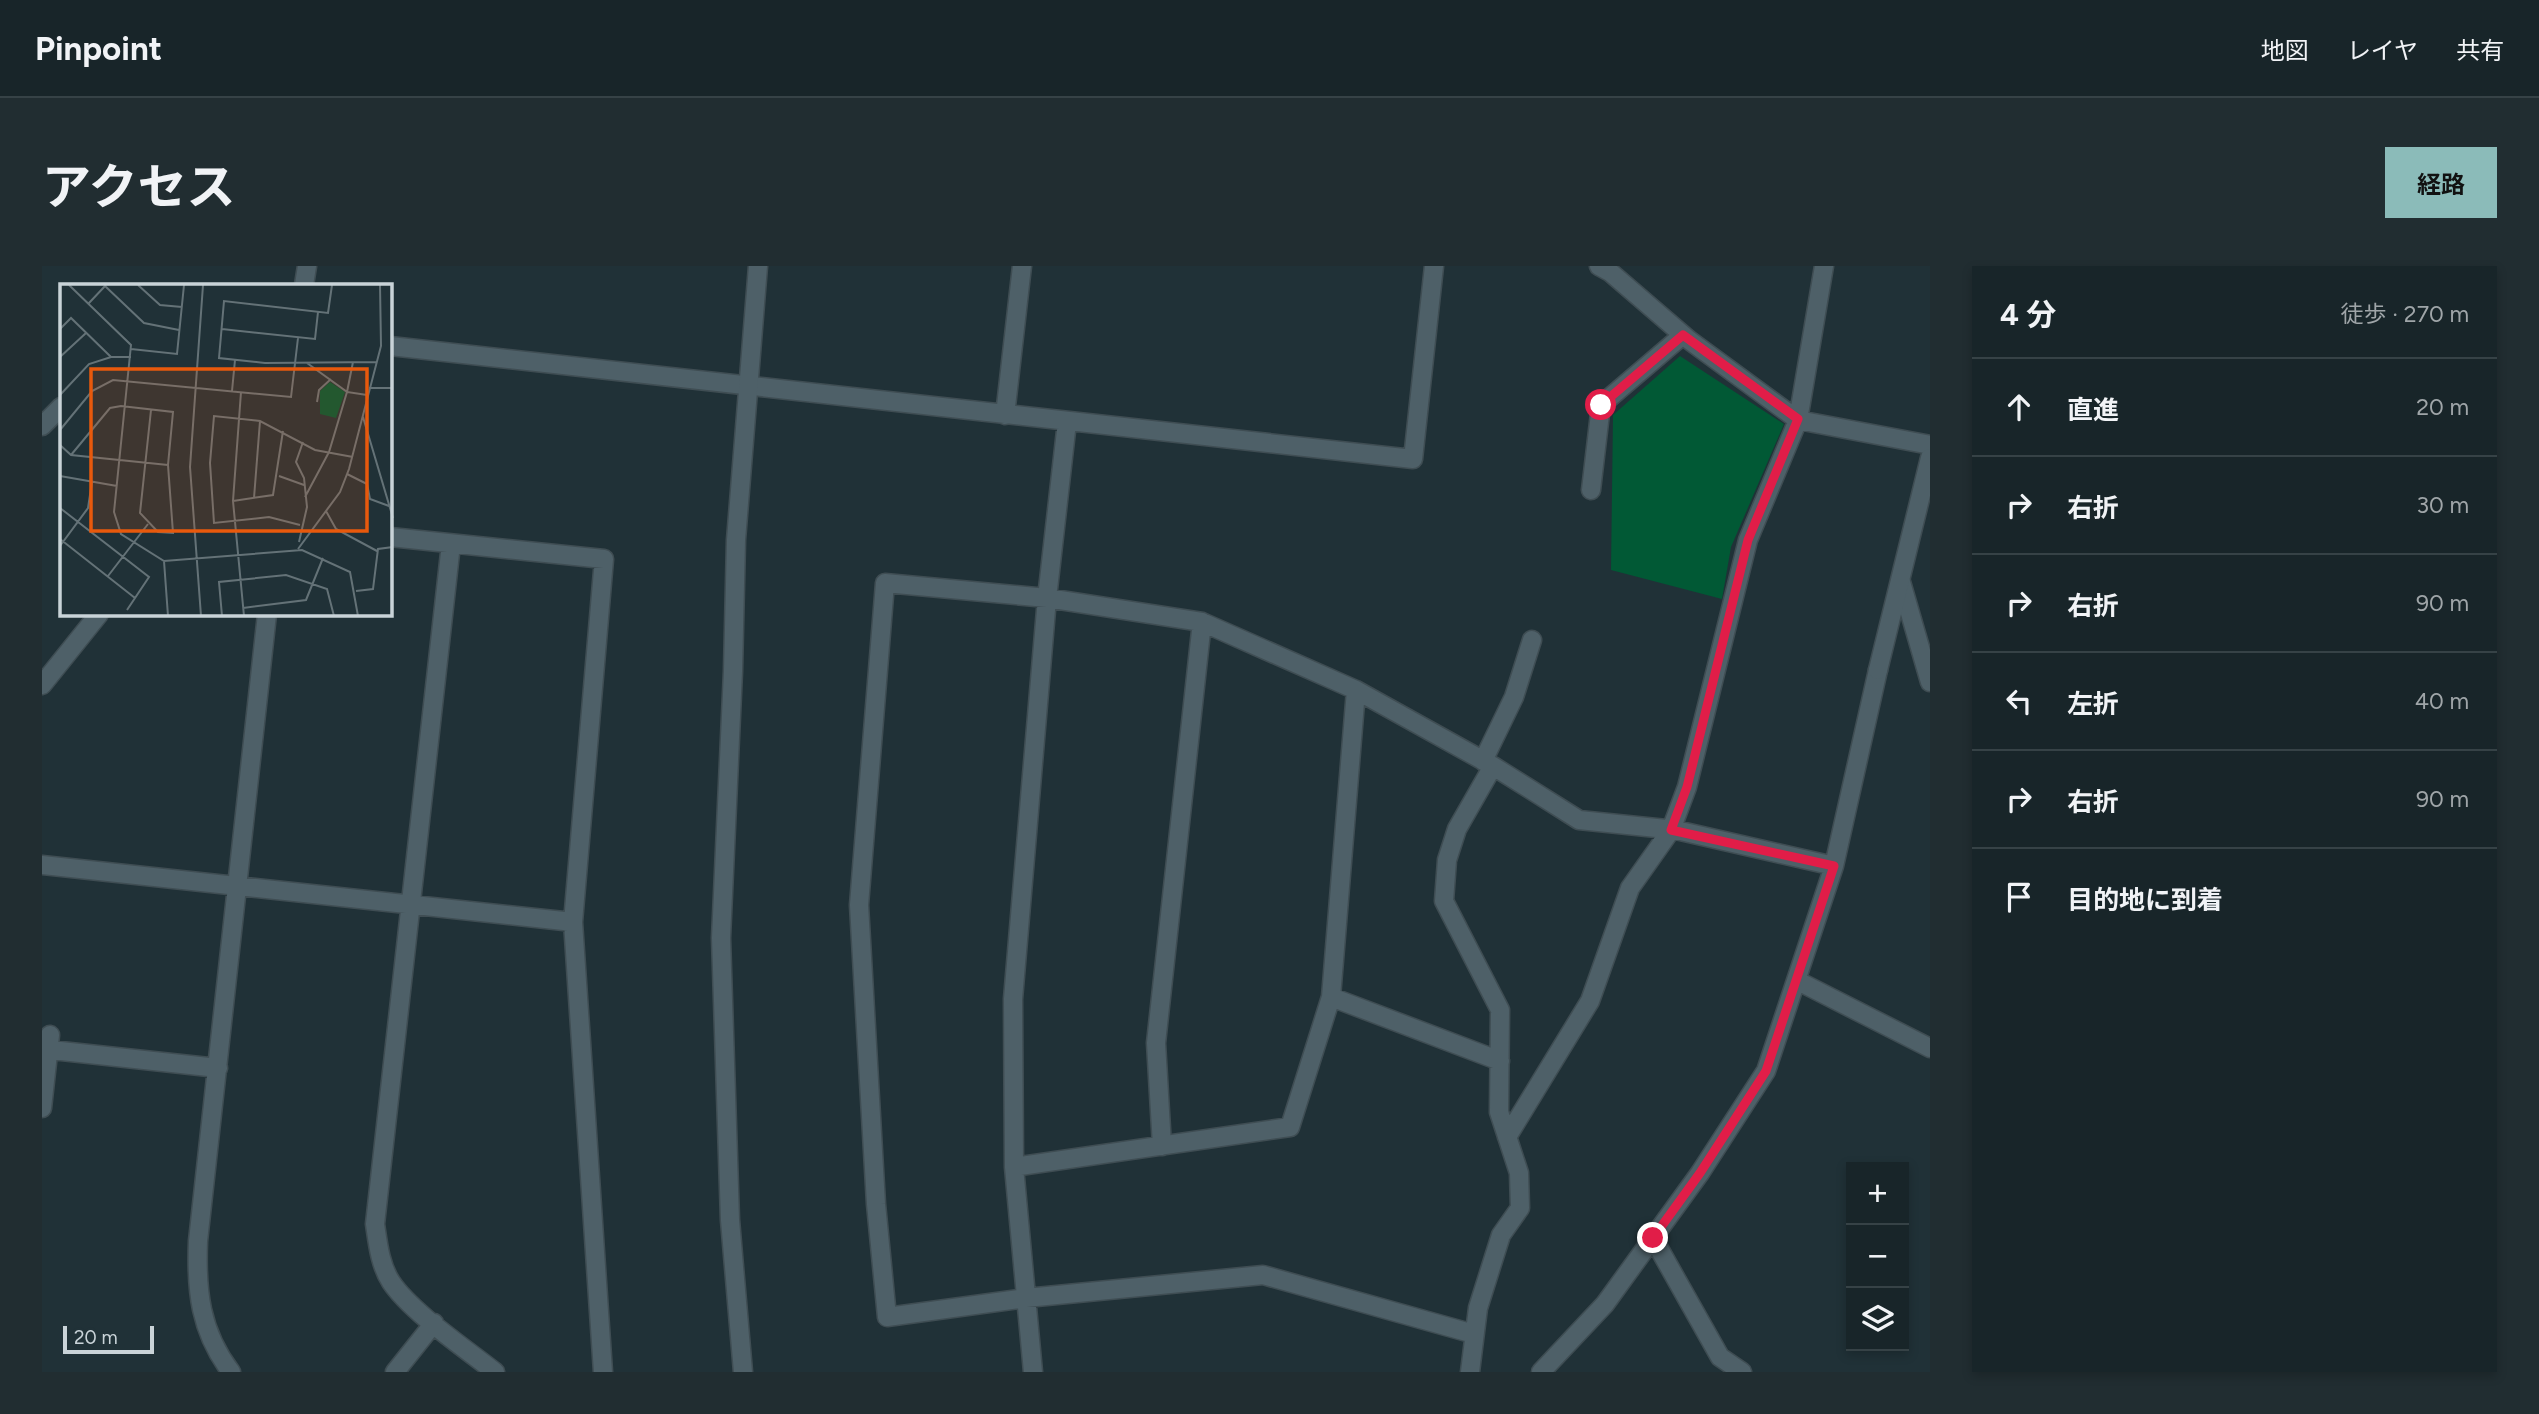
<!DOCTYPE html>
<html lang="ja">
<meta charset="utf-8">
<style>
body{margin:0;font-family:Figtree,"Noto Sans JP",sans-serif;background:#212d31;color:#f1f3f6}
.controls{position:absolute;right:21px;bottom:21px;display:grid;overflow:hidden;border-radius:0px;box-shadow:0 4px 10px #0003}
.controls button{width:63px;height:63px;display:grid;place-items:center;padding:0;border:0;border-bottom:2px solid #364246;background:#182529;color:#f1f3f6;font:35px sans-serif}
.scale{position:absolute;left:21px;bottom:18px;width:91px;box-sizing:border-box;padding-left:7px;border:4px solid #c9d3d8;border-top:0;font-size:19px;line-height:24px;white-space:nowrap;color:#c9d3d8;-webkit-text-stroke:5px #203137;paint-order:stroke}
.stop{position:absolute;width:21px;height:21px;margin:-16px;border:5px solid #e11d48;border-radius:50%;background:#fff}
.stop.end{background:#e11d48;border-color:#fff;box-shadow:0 2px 7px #0008}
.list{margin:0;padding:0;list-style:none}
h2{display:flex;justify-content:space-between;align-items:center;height:91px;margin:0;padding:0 28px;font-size:30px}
h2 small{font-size:23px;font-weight:400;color:#9fa5a8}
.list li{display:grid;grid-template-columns:46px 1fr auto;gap:21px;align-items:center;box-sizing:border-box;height:98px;padding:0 28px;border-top:2px solid #364246}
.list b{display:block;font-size:26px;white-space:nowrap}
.list em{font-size:23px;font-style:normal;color:#9fa5a8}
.icon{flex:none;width:38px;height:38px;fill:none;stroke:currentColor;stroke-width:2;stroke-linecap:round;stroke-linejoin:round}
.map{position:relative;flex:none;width:1888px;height:1106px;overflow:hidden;border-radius:0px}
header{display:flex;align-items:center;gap:42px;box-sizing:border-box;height:98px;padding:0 35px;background:#182529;border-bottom:2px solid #364246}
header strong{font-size:33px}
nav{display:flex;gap:38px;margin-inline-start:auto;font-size:24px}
.intro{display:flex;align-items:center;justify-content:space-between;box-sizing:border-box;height:168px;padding:0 42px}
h1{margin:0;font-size:49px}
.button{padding:18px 32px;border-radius:0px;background:#8bbbb9;color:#111;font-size:24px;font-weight:700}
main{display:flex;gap:42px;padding:0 42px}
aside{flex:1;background:#182529;border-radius:0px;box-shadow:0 4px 10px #0003}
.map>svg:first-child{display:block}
.green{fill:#015935}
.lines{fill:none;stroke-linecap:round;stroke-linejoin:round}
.street-casing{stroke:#3f4d53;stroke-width:21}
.secondary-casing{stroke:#3f4d53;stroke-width:21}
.street{stroke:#4e6068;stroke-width:18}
.secondary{stroke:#4e6068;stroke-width:18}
.route{stroke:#e11d48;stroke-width:9}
.inset-road{fill:none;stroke:#647277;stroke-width:2}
.view{fill:#e8590c;fill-opacity:0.15;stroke:#e8590c;stroke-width:3.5}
.inset-edge{fill:none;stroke:#c9d3d8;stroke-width:3.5}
</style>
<header>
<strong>Pinpoint</strong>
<nav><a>地図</a><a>レイヤ</a><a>共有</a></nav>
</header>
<div class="intro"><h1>アクセス</h1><a class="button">経路</a></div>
<main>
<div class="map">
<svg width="1888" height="1106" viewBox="0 0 1888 1106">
<rect width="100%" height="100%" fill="#203137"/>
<path class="green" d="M 1638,90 L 1742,158 L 1689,281 L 1680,333 L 1569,304 L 1571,149 Z"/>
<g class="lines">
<defs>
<path id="street" d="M 1782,0 L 1756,154 L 1888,179
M 262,19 L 265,0
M 348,80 L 1371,193 L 1392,0
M 963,149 L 980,0
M 0,160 L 19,141
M 1549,224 L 1559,139 L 1641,69
M 348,271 L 562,293 L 531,656 L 561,1106
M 409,278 L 333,958 C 336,978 338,999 349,1016 C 369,1046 424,1083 453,1106
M 1859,316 L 1888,416
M 0,419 L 57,348
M 1441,495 L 1472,431 L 1490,374
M 0,599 L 531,656
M 1756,715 L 1888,782
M 1289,731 L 1458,795
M 0,783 L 176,802
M 0,842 L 8,769
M 1465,871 L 1548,735 L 1588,622 L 1629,564 L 1645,521 L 1706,274 L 1756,154 L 1647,74 L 1568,6 L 1557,0
M 1120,880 L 1114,777 L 1160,356
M 972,901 L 1248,861 L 1289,731 L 1314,424
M 1611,972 L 1678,1091 L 1700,1106
M 1432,1068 L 1221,1009 L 984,1032 L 845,1051 L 834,938 L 817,639 L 843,317 L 1005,332 L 1160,356 L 1314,424 L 1451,500 L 1537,554 L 1634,564 L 1792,600
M 189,1106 C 158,1065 154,1025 156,975 L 225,348
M 353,1106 L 392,1057
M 991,1106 L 972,901 L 971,733 L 1005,332 L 1025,156
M 1428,1106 L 1436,1042 L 1459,969 L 1478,942 L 1477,907 L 1457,846 L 1458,744 L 1402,635 L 1405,594 L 1415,563 L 1451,500
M 1499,1106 L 1563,1038 L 1658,907 L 1724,805 L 1792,600 L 1836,404"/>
<path id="secondary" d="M 1836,404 L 1888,192
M 701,1106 L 688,954 L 679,672 L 691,405 L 694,274 L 716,0"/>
</defs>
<use href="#street" class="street-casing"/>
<use href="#secondary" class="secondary-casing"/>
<use href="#street" class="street"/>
<use href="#secondary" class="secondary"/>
</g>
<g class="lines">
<path class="route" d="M 1559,139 L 1641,69 L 1756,153 L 1706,274 L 1645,521 L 1629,564 L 1792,600 L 1724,805 L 1658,907 L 1611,972"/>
</g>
<g transform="translate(18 18)">
<rect width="332" height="332" fill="#203137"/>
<path d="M 270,98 L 285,108 L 276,134 L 260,130 L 260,107 Z" fill="#015935"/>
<path class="inset-road" d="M 9,1 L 71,61 L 54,228 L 61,250 L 104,277 L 242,266 L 290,288 L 298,332M 78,1 L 100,21 L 122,23M 272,1 L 268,29 L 164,17 L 159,74 L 205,79 L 317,78M 45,2 L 84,39 L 119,46M 29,19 L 46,1M 0,45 L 11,34 L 51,73M 162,45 L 255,55 L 258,28M 71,65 L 117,70 L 124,1M 0,73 L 26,49M 293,78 L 287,108 L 307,111M 309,104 L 333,104M 172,107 L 175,76M 181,108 L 173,217 L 184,332M 0,111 L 29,80 L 51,73 L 71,73M 257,118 L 259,106 L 271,95M 303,133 L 333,234M 0,146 L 32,107 L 53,96 L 231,113 L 238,54M 0,161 L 11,171 L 108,181M 11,171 L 50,124 L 61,122 L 113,128 L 108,181 L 113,249 L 98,248 L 80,229 L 91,126M 287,190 L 307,200 L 310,215 L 329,222M 0,192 L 57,202M 219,192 L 244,201M 245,213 L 269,168 L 287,108 L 247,79M 194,214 L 200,137M 173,217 L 213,211 L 223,147M 0,224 L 89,293 L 67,326M 266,227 L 276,245 L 317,267M 240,241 L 209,233 L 154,239 L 150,179 L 154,132 L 200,137 L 255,166 L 293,173M 0,255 L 75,314M 239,258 L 247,223 L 244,194 L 236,178 L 243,158M 0,262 L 28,224 L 32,198M 238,265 L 280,208 L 289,185 L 321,62 L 320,1M 104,277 L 108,332M 48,292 L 88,240M 296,307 L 313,305 L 318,265 L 333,263M 183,324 L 246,316 L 263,274M 141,332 L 130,183 L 143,1M 162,332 L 159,298 L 226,291 L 267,305 L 274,332"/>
<path class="view" d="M 31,85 L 307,85 L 307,247 L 31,247 Z"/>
<rect width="332" height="332" class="inset-edge"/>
</g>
</svg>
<div class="controls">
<button>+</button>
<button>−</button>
<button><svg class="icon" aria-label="layers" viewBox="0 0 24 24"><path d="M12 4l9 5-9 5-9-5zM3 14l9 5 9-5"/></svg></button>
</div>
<div class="scale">20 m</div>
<div class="stop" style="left:1559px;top:139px"></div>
<div class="stop end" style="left:1611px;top:972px"></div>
</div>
<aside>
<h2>4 分<small>徒歩 · 270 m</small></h2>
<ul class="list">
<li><svg class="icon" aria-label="ahead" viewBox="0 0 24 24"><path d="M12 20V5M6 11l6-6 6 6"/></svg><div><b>直進</b></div><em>20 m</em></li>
<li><svg class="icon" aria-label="right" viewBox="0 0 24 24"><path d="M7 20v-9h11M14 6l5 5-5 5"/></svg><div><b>右折</b></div><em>30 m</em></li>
<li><svg class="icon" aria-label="right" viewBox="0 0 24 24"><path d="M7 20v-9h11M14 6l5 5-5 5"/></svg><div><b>右折</b></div><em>90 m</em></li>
<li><svg class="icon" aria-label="left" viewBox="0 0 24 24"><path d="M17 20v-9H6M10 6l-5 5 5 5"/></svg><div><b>左折</b></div><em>40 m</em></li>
<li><svg class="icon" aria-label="right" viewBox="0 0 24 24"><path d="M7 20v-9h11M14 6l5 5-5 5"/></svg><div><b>右折</b></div><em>90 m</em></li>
<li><svg class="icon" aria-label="arrive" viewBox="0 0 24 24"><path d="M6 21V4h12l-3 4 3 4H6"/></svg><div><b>目的地に到着</b></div></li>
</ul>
</aside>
</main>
